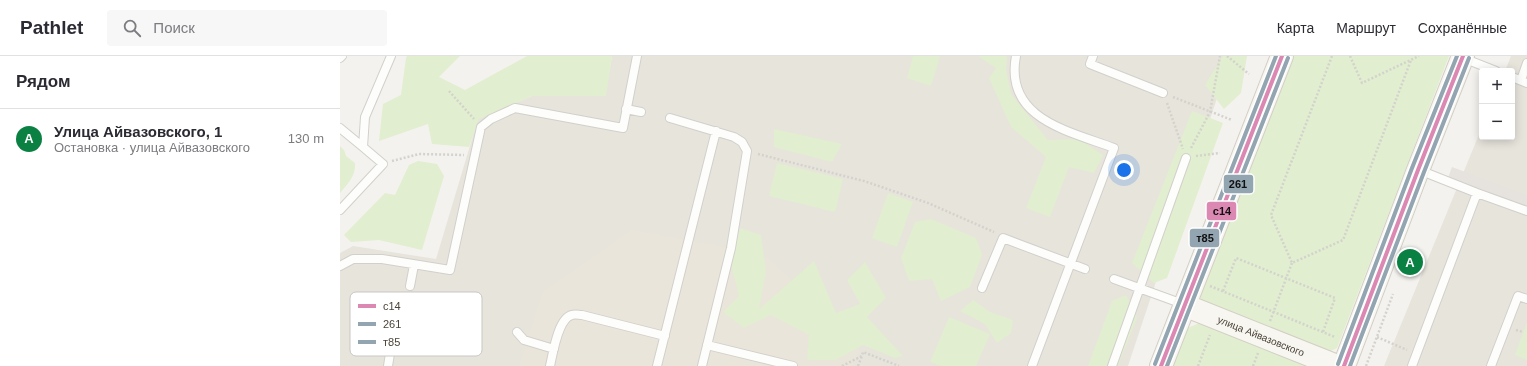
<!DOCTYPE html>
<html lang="ru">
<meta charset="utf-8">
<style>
body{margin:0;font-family:Helvetica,sans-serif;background:#f7f7f7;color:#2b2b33}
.controls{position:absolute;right:12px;top:12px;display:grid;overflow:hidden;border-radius:4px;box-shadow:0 2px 10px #0003}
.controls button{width:36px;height:36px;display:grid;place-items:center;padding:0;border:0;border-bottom:1px solid #e1e1e2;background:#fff;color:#2b2b33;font:20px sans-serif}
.you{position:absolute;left:784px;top:114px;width:14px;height:14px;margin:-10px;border:3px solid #fff;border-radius:50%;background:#1a73e8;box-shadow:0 0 0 6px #1a73e833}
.badge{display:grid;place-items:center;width:26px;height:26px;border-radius:50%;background:#0b8043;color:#fff;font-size:13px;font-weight:700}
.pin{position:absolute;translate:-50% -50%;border:2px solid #fff;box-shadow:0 1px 4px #0006}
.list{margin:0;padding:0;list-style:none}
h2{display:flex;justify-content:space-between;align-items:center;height:52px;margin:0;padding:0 16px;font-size:17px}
h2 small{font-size:13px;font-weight:400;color:#7c7c81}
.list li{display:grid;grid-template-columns:26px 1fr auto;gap:12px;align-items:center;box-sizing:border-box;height:60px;padding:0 16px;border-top:1px solid #e1e1e2}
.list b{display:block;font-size:15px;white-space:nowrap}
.list p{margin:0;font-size:13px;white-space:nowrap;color:#7c7c81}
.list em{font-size:13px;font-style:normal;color:#7c7c81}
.icon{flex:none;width:22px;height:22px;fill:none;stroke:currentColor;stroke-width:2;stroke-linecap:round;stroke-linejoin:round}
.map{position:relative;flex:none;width:1187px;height:310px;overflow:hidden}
header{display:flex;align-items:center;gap:24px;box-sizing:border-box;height:56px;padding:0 20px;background:#fff;border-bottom:1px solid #e1e1e2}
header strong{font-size:19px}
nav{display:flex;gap:22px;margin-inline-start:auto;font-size:14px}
.search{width:280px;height:36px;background:#f7f7f7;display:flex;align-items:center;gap:10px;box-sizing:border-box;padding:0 14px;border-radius:4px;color:#7c7c81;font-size:15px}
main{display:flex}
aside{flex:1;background:#fff}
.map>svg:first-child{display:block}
.residential{fill:#e7e4dc}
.education{fill:#eae5da}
.green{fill:#e1eecf}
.parking{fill:#e6e3df}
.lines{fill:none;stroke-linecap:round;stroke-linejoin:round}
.lane-casing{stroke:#d2d0cb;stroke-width:10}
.secondary-casing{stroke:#d3cfc5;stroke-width:24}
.path{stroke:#d3d2cc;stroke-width:2.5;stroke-dasharray:2 2;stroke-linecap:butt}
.lane{stroke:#fdfdfc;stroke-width:8}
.secondary{stroke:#f7f6f1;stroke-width:22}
.bus-1-casing{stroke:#fff;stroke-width:7}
.bus-2-casing{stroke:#fff;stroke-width:7}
.bus-3-casing{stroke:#fff;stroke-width:7}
.bus-1{stroke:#db89b3;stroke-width:4}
.bus-2{stroke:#92a5b0;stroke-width:4}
.bus-3{stroke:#92a5b0;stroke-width:4}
.labels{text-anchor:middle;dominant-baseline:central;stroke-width:4;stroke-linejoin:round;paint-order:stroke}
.street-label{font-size:10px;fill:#4b4439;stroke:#fff}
.key{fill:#fff;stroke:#c9c7c4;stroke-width:1}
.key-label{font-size:11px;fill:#4b4439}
.line-badge{stroke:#fff;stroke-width:1.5}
.pale-badge-label{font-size:11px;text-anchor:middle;font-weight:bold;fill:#111}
</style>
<header>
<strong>Pathlet</strong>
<div class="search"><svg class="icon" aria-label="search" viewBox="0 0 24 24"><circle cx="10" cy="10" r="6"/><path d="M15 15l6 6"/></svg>Поиск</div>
<nav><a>Карта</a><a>Маршрут</a><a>Сохранённые</a></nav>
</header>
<main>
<aside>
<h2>Рядом<small></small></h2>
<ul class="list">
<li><span class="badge">A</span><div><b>Улица Айвазовского, 1</b><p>Остановка · улица Айвазовского</p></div><em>130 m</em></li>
</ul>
</aside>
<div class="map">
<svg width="1187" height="310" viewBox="0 0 1187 310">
<rect width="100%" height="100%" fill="#f4f2ee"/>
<path class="residential" d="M 272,0 L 891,0 L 788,310 L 0,310 L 0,197 L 13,190 L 96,203 L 138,63 L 192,40 L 265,40 Z
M 1171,0 L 1187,0 L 1187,310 L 1044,310 L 1142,71 L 1142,81 L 1172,81 L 1172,15 L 1165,15 Z"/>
<path class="education" d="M 292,174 L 423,198 L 521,288 L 513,310 L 179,310 L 203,236 Z"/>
<path class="green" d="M 67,0 L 120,0 L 99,21 L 125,34 L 187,0 L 272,0 L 266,40 L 192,40 L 139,63 L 129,91 L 92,88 L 88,68 L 39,85 L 43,48 L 61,39 L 66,2 Z
M 573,0 L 600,0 L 591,30 L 567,22 Z
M 638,0 L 667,0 L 666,13 L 671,38 L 708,84 L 739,83 L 763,99 L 754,117 L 729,111 L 710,161 L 686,152 L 706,101 L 671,71 L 649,22 L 656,12 Z
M 883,0 L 907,0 L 901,37 L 884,53 L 865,29 Z
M 949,0 L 1109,0 L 997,292 L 986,297 L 861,247 L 861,232 Z
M 852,55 L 883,67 L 827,222 L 814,227 L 792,207 Z
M 434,73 L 502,88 L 492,106 L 434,91 Z
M 0,90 L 4,94 L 6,100 L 15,107 C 16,120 8,127 0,137 Z
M 78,105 L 97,108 L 104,120 L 82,194 L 39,184 L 11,186 L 4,179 L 45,137 L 55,139 L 69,109 Z
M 437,107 L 503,123 L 495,156 L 429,140 Z
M 548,137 L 573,146 L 557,191 L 532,182 Z
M 591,163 L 636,182 L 642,199 L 630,231 L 601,245 L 592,223 L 569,225 L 561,202 L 575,166 Z
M 400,172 L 421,179 L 426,216 L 419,253 L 474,205 L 496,257 L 520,248 L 507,224 L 525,206 L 546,242 L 527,261 L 563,300 L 555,302 L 523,289 L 496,304 L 467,304 L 469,279 L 431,259 L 404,272 L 383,256 L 399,240 L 391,208 Z
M 786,239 L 797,262 L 778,310 L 748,310 L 772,245 Z
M 633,244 L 650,256 L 673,264 L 671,277 L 657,287 L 645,268 L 620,255 Z
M 609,261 L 650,278 L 636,310 L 601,310 L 590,306 Z
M 862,266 L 972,310 L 831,310 L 845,273 Z
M 1187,266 L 1187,304 L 1175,299 Z"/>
<path class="parking" d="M 1112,111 L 1187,139 L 1187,152 L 1108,122 Z"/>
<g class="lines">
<defs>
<path id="lane" d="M 676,0 C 664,63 729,75 774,92 L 692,310
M 753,0 L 750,8 L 823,37
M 0,2 L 2,0
M 1123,2 L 1156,15
M 1172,21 L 1187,27
M 1181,24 L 1187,7
M 286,53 L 301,56
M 330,62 L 394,81 L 402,86 L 407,95 L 391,192 L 362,310
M 0,72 L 23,91
M 1079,114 L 1137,137 L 1187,155
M 0,154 L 43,108 L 23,91 L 25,61 L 51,0
M 0,210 L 13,203 L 42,203 L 110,214 L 141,71 L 151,63 L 175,52 L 283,72 L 297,0
M 774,223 L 843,248
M 70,230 L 74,209
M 642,232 L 663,182 L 745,213
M 177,276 L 184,284 L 214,293
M 367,289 L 453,310
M 48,310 L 53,279 L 65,257
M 210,310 C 213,297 218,262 232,259 C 235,258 239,259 242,259 L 325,280
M 317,310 L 376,75
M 772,310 L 846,102
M 1072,310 L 1137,137
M 1151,310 L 1178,240 L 1187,243"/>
<g id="secondary">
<path id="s1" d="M 844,249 L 997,310"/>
<path d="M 821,310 L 942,0"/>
<path d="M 1004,310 L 1078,114 L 1123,0"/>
</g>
</defs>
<use href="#lane" class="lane-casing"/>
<use href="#secondary" class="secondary-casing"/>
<path class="path" d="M 887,0 L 909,18
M 992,0 L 931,159 L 952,207 L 1003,184 L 1071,4
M 1010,0 L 1022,27 L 1079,0
M 109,35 L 134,63
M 833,41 L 892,64
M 827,47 L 843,93
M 851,92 L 870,56 L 880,0
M 418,98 L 524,125 L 588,147 L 654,176
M 856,100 L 880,97
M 52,105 L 79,98 L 124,99
M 870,230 L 995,281
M 883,235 L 896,202 L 995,242 L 983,276
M 930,265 L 952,207
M 1176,274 L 1183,276
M 1037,281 L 1067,294
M 502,310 L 522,300 L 523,296 L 559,310
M 518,310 L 522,300
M 858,310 L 870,279
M 913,310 L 918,297
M 1026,310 L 1053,238"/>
<use href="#lane" class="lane"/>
<use href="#secondary" class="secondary"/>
<defs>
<path id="bus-1" d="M 821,310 L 942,0
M 1004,310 L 1078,114 L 1123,0"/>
<path id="bus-2" d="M 827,310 L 948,2
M 1010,310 L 1084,116 L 1129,2"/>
<path id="bus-3" d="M 815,308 L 936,0
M 998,308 L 1072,112 L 1117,0"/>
</defs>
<use href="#bus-1" class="bus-1-casing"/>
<use href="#bus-2" class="bus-2-casing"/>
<use href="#bus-3" class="bus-3-casing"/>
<use href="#bus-1" class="bus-1"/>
<use href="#bus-2" class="bus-2"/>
<use href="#bus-3" class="bus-3"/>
</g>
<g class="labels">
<g class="street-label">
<text stroke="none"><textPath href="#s1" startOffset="83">улица Айвазовского</textPath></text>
</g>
</g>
<rect x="10" y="236" width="132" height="64" rx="6" class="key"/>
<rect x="18" y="248" width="18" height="4" fill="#db89b3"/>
<rect x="18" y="266" width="18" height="4" fill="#92a5b0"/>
<rect x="18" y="284" width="18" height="4" fill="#92a5b0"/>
<g class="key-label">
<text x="43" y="254">с14</text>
<text x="43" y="272">261</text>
<text x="43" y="290">т85</text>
</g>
<g class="line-badge">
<rect x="883" y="118" width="31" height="20" rx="4" fill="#92a5b0"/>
<rect x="866" y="145" width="31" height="20" rx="4" fill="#db89b3"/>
<rect x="849" y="172" width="31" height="20" rx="4" fill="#92a5b0"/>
</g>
<g class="pale-badge-label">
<text x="898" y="132">261</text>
<text x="882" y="159">с14</text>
<text x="865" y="186">т85</text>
</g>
</svg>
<div class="controls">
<button>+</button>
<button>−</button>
</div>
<div class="you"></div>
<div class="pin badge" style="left:1070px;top:206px">A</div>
</div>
</main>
